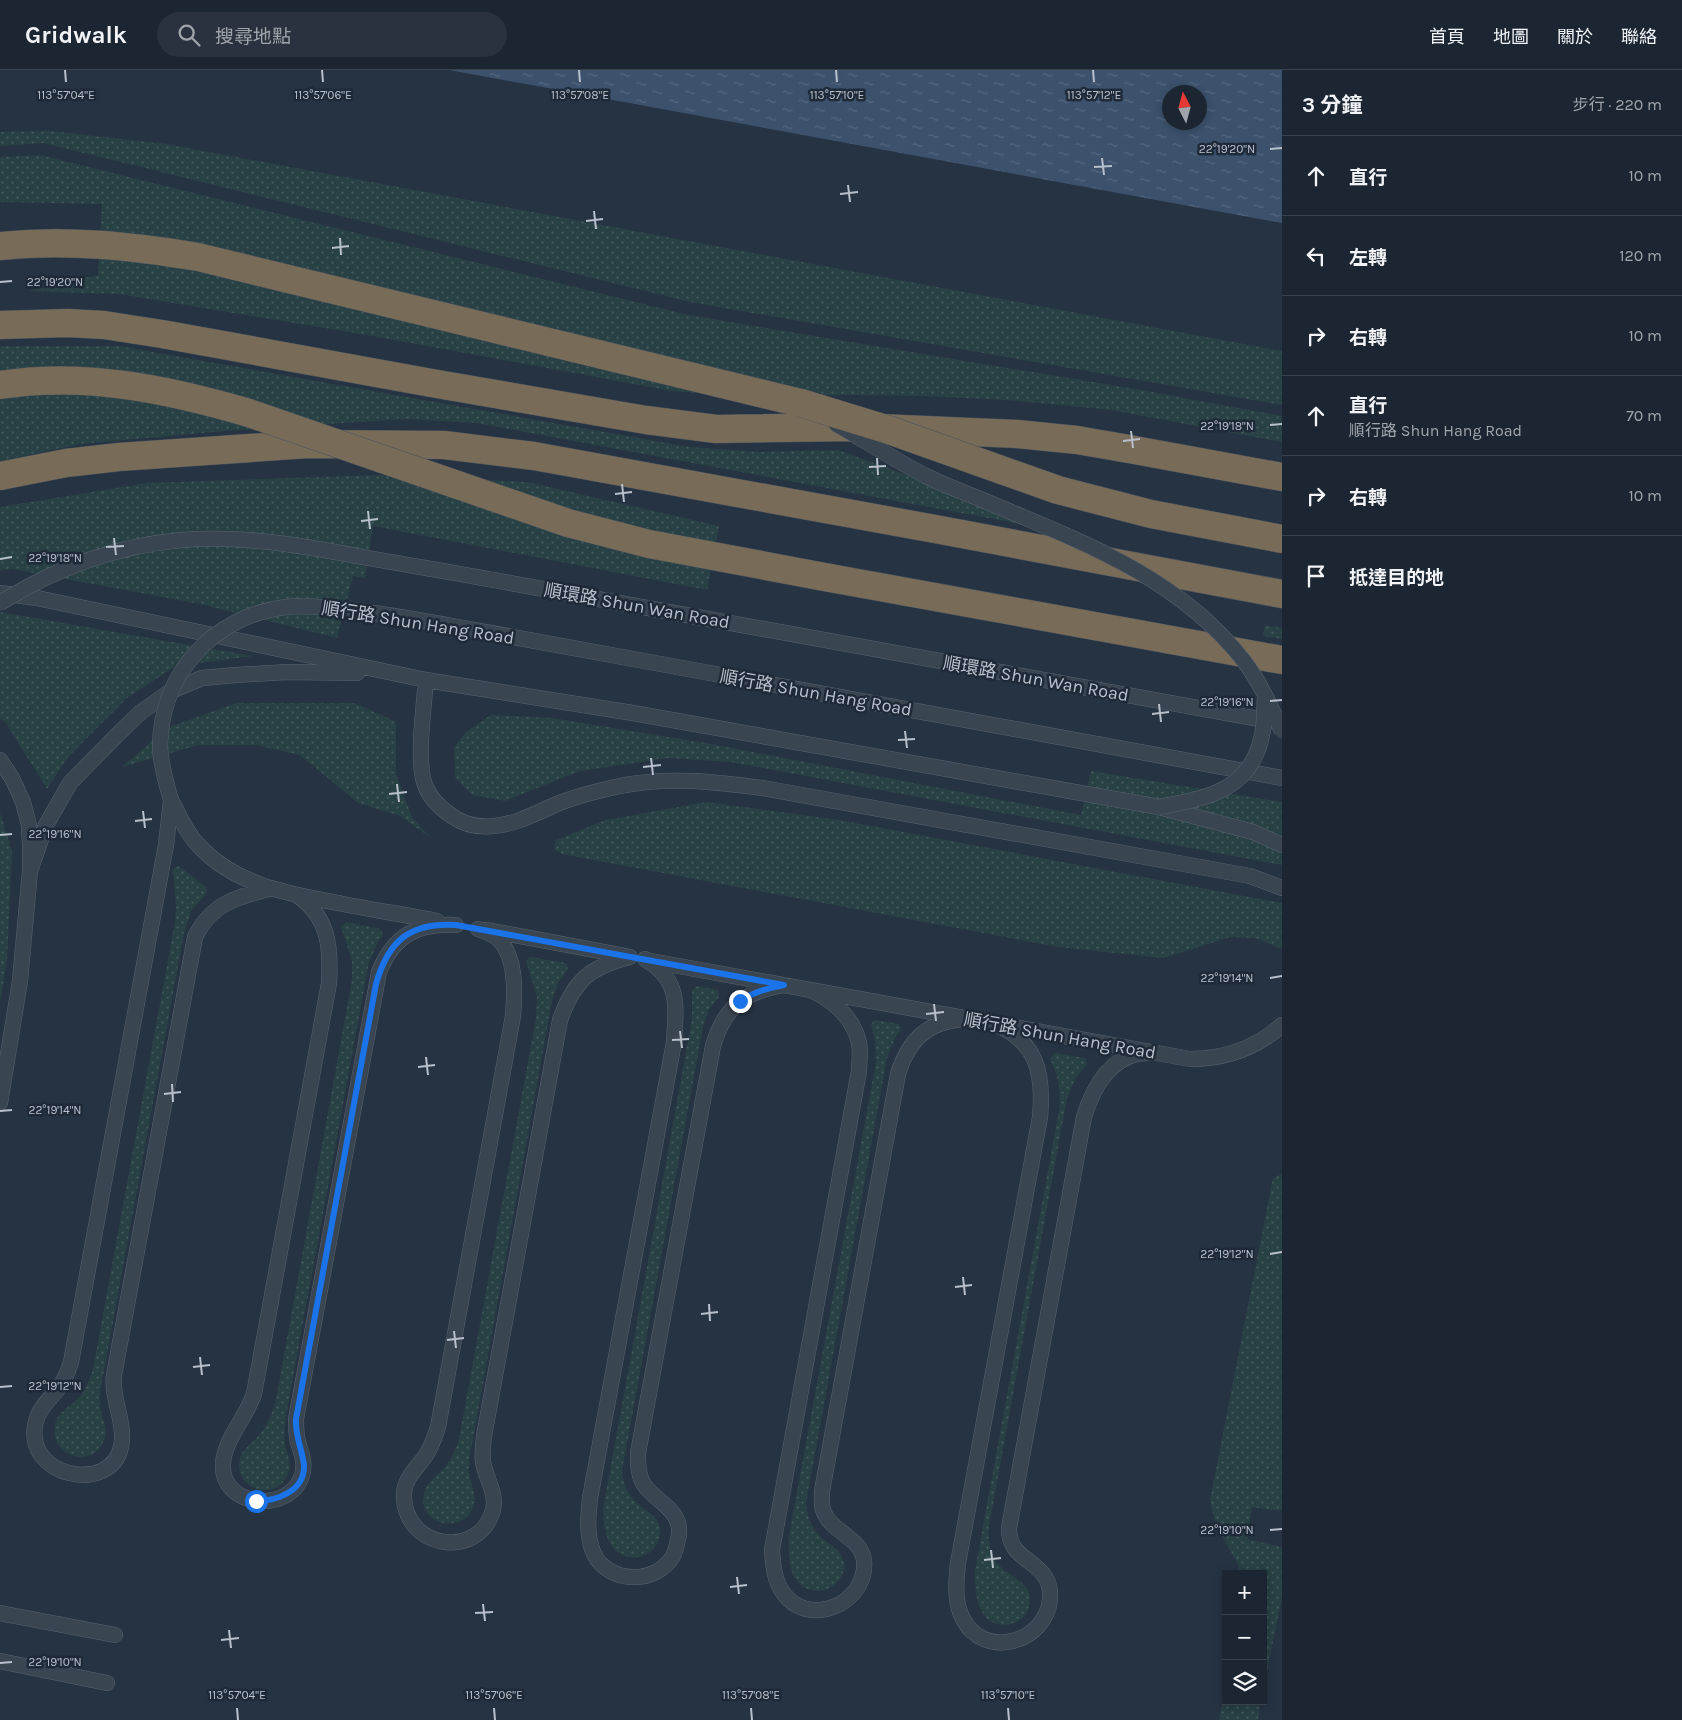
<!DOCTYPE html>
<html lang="zh-TW">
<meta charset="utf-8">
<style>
body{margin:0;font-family:Karla,"Noto Sans TC",sans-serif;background:#29323e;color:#f1f3f6}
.controls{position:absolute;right:15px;bottom:15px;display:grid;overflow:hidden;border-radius:0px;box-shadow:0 2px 8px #0003}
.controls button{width:45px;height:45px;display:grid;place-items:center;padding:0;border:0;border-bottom:1px solid #3a434d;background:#1c2632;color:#f1f3f6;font:25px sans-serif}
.compass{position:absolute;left:1162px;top:15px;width:45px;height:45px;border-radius:50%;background:#1c2632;box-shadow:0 2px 8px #0003;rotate:354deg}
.stop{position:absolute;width:15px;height:15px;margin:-11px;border:4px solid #1a73e8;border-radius:50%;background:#fff}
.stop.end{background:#1a73e8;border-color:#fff;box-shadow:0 1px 5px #0008}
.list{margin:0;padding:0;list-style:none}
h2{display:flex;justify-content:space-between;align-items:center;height:65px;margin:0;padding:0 20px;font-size:21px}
h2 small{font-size:16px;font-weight:400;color:#a0a5ac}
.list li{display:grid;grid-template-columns:32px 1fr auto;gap:15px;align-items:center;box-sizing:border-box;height:80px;padding:0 20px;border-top:1px solid #3a434d}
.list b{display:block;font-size:19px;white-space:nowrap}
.list p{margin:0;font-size:16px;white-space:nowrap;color:#a0a5ac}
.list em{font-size:16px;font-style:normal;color:#a0a5ac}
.icon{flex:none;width:28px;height:28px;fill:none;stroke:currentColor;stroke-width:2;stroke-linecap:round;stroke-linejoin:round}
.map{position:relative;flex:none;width:1282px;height:1650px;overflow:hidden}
header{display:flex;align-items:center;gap:30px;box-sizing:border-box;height:70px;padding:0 25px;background:#1c2632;border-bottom:1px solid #3a434d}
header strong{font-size:24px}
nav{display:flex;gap:28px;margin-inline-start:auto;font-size:18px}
.search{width:350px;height:45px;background:#29323e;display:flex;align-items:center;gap:12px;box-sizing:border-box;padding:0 18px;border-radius:28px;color:#a0a5ac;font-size:19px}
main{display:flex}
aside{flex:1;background:#1c2632}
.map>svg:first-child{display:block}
.grass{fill:url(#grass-dots)}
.water{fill:url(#water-ripples);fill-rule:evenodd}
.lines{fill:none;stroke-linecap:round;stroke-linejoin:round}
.service-casing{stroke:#596370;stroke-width:16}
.motorway-casing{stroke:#45505d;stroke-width:29}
.service{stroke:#3a4552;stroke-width:15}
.motorway{stroke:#786b57;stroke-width:28}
.service-bridge-casing{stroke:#596370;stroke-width:16;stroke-linecap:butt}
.motorway-bridge-casing{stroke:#45505d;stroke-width:29;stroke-linecap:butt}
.service-bridge{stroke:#3a4552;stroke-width:15}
.motorway-bridge{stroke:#786b57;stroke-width:28}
.route{stroke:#1a73e8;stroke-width:6}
.ticks{fill:none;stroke:#b8c0cc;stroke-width:2}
.labels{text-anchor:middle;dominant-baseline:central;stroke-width:5;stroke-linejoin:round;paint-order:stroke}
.street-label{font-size:18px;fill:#b8c0cc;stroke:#1f2a38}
.ticks-label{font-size:12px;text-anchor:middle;fill:#b8c0cc;stroke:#1f2a38;stroke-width:5;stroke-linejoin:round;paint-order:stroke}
</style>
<header>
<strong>Gridwalk</strong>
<div class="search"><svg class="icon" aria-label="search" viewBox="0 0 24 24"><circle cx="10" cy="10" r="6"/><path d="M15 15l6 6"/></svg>搜尋地點</div>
<nav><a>首頁</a><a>地圖</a><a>關於</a><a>聯絡</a></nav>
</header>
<main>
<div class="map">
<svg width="1282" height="1650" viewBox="0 0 1282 1650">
<defs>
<pattern id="grass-dots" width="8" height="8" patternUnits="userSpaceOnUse" patternTransform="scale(1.25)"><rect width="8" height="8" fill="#284144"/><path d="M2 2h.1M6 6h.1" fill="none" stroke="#455b5e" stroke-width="1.8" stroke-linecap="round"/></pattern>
<pattern id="water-ripples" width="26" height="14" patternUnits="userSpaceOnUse" patternTransform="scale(1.25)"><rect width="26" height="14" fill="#3b516c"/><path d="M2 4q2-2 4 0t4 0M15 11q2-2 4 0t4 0" fill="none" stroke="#556880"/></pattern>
</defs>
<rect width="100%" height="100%" fill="#263343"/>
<path class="grass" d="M 50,61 L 166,74 L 1282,281 L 1282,335 L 690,232 L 43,73 L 0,76 L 0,62 Z
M 40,85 L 688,245 L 1141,320 L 1282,346 L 1282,372 L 1111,340 L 1007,330 L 924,326 L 846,325 L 754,327 L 672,321 L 373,266 L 119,224 L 29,221 L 98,205 L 102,134 L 0,132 L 0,87 Z
M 0,276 L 119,276 L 689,377 L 760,382 L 838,380 L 932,414 L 1031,456 L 477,353 L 406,349 L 225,361 L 81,374 L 0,391 Z
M 380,405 L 527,412 L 719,456 L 707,520 L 373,456 L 365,508 L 353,506 L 337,568 L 200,534 L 12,499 L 0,500 L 0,437 L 147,413 Z
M 0,542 L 253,586 L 176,596 L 128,627 L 68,687 L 47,719 L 6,653 L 0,648 Z
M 1265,555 L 1282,558 L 1282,569 L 1263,566 Z
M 236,633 L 355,633 L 396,652 L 396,704 L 412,747 L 430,767 L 400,746 L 358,733 L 300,685 L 256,675 L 198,675 L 122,697 L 167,658 Z
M 491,645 L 552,648 L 711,674 L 1081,745 L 1091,701 L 1282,732 L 1282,795 L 731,692 L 669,688 L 580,701 L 505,731 L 472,725 L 455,707 L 454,677 L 466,662 Z
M 706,732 L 839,750 L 1282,833 L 1282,879 L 1255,868 L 1230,867 L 1164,888 L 1058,877 L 562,784 L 554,779 L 556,770 L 606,750 Z
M 0,743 L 12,781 L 7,890 L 0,933 Z
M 179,796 L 206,817 L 207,823 L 191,841 L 184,863 L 101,1317 C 100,1322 99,1327 100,1332 C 100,1345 109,1358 104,1370 C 93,1400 49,1387 55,1355 C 57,1341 74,1335 82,1324 C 87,1316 90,1308 93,1299 L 175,852 L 176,837 L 173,799 Z
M 346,852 L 381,859 L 383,865 L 378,872 L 369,892 L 285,1351 C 285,1359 284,1367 285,1374 C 287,1383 291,1392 289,1401 C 281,1433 232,1422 240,1388 C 243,1378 253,1373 259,1365 C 267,1356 271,1346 275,1335 L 352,910 L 352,891 L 341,857 Z
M 530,887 L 566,893 L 568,899 L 558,913 L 552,931 L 470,1385 C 469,1393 468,1400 470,1408 C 472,1417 476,1425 474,1434 C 466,1467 416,1455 424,1423 C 427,1411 439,1405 446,1396 C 452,1388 456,1379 459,1369 L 536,948 L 537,927 L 526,891 Z
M 696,916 L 718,920 L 719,927 L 709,939 L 703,957 L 622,1401 C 623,1411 626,1421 633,1429 C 642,1440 659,1444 660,1460 C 661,1488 625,1497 611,1475 C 603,1462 603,1448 604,1434 L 692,949 L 692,921 Z
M 875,950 L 899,954 L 901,959 L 895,968 L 887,988 L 806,1433 C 807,1445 810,1456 819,1465 C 828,1475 842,1478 844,1493 C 846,1516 818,1530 800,1514 C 788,1503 788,1482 789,1466 L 876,992 L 875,970 L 871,954 Z
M 1055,983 L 1085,988 L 1087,994 L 1075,1009 L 1067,1028 L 989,1456 C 988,1471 989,1483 999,1495 C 1011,1510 1034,1510 1029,1536 C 1025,1557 996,1561 984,1545 C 975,1532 975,1515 975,1500 L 1059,1041 C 1061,1022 1059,1006 1050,989 Z
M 1282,1104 L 1282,1441 L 1252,1437 L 1247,1469 L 1282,1477 L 1282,1527 L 1263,1621 L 1263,1504 L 1240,1504 L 1238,1494 L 1216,1456 L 1210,1430 L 1273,1108 Z
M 1226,1611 L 1226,1631 L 1261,1631 L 1258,1650 L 1219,1650 Z"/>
<path class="water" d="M 449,0 L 1282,0 L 1282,153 ZM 1170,22 L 1200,22 L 1200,52 L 1170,52 Z"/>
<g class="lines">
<defs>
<path id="service" d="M 488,509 L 1276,652
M 0,523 L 37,528 L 426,610 L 633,643 L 1159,737 L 1253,762 L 1282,775
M 677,597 L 1282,708
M 426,610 C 424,636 416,692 425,715 C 430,729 440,738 452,746 C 471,760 495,758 517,751 C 532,746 547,738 562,732 C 581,725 601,720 620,716 C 668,706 716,712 763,718 L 1250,806 L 1282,818
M 0,690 L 12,708 L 23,732 L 29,755 L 30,776 L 30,801 L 20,911 L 0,1033
M 171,730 L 166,775 L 71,1292 C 68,1302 64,1311 58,1319 C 50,1329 39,1338 36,1351 C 21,1407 111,1425 121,1377 C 126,1352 111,1329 114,1305 L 195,867 C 211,834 236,827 269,819
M 171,730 C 180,747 187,764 201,778 C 239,817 292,824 343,834 C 374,840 406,845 437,851
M 30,801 L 46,755 L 70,713 L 118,664 L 141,642 L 171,621 L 202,608 L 236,605 L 287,602 L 357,603
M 298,826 C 329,848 331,877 329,913 L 254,1324 C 246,1348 224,1370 223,1394 C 220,1437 290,1445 302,1405 C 306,1393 301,1383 298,1372 C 296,1364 296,1357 296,1349 L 379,902 C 394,865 417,853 456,855
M 478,859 C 484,861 491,863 496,867 C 517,885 515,922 513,946 L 438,1357 C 435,1366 432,1376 426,1385 C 418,1397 405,1407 404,1423 C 402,1479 479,1491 493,1440 C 497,1423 486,1409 483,1392 C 482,1384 483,1375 484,1366 L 560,950 C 574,910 590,897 630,887
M 487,860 L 626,886
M 645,889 C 681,910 676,936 674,972 L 590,1428 C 588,1447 586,1466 594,1484 C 609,1514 656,1515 673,1486 C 676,1480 678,1470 679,1464 C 681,1440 657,1432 645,1416 C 638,1407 638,1394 638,1383 L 713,976 C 724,938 744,921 784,915
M 651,891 L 1190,989 C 1225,989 1256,978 1282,955
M 813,921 C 834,931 854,949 859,973 C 861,982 859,992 859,1001 L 772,1480 C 773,1495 774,1511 784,1524 C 806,1554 854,1539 863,1505 C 872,1467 832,1467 823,1440 C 821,1434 822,1427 822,1421 L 898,1004 C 909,969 928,951 966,949
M 992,953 C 1037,970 1044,1003 1040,1047 L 958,1493 C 956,1512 954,1532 963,1549 C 984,1590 1046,1573 1050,1529 C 1053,1489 1008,1495 1009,1458 L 1084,1047 C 1092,1021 1107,991 1137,984 C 1142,983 1147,983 1152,983
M 0,1543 L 115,1565
M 0,1591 L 107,1613"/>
<path id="motorway" d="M 0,176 C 67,169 132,176 198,187 L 801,333
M 0,255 L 68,253 L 104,255 L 162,264 L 437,314 L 646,350 L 716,359 L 856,357 L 1017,364 L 1077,370 L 1129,379 L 1282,407
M 0,406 L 66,393 L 119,387 L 309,374 L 444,375 L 534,386 L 935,459 L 1282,524
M 830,508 L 1282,590"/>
</defs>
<use href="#service" class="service-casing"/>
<use href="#motorway" class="motorway-casing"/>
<use href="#service" class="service"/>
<use href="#motorway" class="motorway"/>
<defs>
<path id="service-bridge" d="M 836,354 C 866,371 896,391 928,407 C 944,415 963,422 980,429 C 1077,470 1177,505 1244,591 C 1260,612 1271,637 1282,661
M 0,533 C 54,499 116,476 181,470 C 241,465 299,475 357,486 C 401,494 445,501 488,509
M 171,730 C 166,713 161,695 160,678 C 160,604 213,546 286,537 C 301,535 316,537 331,538 C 370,541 408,548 447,555 C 523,569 600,583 677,597
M 1159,737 C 1207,728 1251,721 1262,665 C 1265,653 1264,639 1265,626"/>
<path id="motorway-bridge" d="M 0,315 C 85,302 167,319 249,343 L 568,453 L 649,474 L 830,508
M 801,333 L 889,360 L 1058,420 L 1151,444 L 1282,469"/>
</defs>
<use href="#service-bridge" class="service-bridge-casing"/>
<use href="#motorway-bridge" class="motorway-bridge-casing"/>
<use href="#service-bridge" class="service-bridge"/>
<use href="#motorway-bridge" class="motorway-bridge"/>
</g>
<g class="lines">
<path class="route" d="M 256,1431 C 277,1431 305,1421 304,1395 C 302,1378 295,1367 296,1349 L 376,914 C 388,871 410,852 456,855 L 784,915 C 768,918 753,922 740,931"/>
</g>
<path class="ticks" d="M 65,0 L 66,12M 322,0 L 323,12M 579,0 L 580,12M 836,0 L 837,12M 1093,0 L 1094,12M 1270,79 L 1282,78M 1102,88 L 1104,105M 1094,97 L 1112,96M 848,115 L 850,132M 840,124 L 858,122M 594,141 L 596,159M 586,151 L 603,149M 340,168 L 341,185M 332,178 L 349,176M 0,212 L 12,211M 1270,355 L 1282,354M 1131,361 L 1133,378M 1123,371 L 1140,369M 877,388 L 878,405M 869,397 L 886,396M 622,414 L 624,432M 615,424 L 632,422M 368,441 L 370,459M 361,451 L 378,449M 114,468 L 116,485M 106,477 L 124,476M 0,489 L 12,487M 1270,631 L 1282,630M 1159,634 L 1161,652M 1152,644 L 1169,642M 905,661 L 907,678M 898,670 L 915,669M 651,688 L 653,705M 643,697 L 661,695M 397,714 L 399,732M 389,724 L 407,722M 143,741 L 145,758M 135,751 L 152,749M 0,765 L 12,764M 1270,908 L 1282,906M 934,934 L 936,951M 926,944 L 944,942M 680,961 L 682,978M 672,970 L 689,969M 426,987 L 428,1005M 418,997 L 435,995M 172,1014 L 173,1032M 164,1024 L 181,1022M 0,1041 L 12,1040M 1270,1184 L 1282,1182M 963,1207 L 965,1225M 955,1217 L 972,1215M 709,1234 L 710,1251M 701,1244 L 718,1242M 454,1261 L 456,1278M 447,1270 L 464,1268M 200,1287 L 202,1305M 193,1297 L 210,1295M 0,1317 L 12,1316M 1270,1460 L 1282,1459M 991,1480 L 993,1498M 984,1490 L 1001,1488M 737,1507 L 739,1524M 730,1517 L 747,1515M 483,1534 L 485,1551M 475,1543 L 493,1542M 229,1560 L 231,1578M 221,1570 L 239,1568M 0,1593 L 12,1592M 237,1638 L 238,1650M 494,1638 L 495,1650M 751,1638 L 752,1650M 1008,1638 L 1009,1650"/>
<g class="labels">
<g class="street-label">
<text transform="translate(637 536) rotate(10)">順環路 Shun Wan Road</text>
<text transform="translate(418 553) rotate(9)">順行路 Shun Hang Road</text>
<text transform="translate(1036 609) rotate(10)">順環路 Shun Wan Road</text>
<text transform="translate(816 623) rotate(10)">順行路 Shun Hang Road</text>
<text transform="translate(1060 966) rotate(10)">順行路 Shun Hang Road</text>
</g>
</g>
<g class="ticks-label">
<text x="66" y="29">113°57'04"E</text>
<text x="323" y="29">113°57'06"E</text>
<text x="580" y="29">113°57'08"E</text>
<text x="837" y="29">113°57'10"E</text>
<text x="1094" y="29">113°57'12"E</text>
<text x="1227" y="83">22°19'20"N</text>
<text x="55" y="216">22°19'20"N</text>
<text x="1227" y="360">22°19'18"N</text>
<text x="55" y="492">22°19'18"N</text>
<text x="1227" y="636">22°19'16"N</text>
<text x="55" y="768">22°19'16"N</text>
<text x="1227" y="912">22°19'14"N</text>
<text x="55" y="1044">22°19'14"N</text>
<text x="1227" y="1188">22°19'12"N</text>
<text x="55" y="1320">22°19'12"N</text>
<text x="1227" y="1464">22°19'10"N</text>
<text x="55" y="1596">22°19'10"N</text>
<text x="237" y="1629">113°57'04"E</text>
<text x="494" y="1629">113°57'06"E</text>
<text x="751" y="1629">113°57'08"E</text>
<text x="1008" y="1629">113°57'10"E</text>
</g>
</svg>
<div class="controls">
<button>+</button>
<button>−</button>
<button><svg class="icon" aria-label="layers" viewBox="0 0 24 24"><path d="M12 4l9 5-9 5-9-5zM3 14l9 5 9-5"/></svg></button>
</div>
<svg class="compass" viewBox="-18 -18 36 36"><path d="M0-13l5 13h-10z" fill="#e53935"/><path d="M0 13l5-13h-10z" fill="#a0a5ac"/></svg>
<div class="stop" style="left:256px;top:1431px"></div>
<div class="stop end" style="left:740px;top:931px"></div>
</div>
<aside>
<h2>3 分鐘<small>步行 · 220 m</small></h2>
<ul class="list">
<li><svg class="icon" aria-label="ahead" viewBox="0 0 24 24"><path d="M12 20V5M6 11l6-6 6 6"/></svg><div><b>直行</b></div><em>10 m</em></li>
<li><svg class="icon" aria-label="left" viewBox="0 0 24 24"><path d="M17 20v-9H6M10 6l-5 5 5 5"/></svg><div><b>左轉</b></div><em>120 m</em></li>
<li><svg class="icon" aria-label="right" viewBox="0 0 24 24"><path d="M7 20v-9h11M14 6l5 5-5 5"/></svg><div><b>右轉</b></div><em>10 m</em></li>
<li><svg class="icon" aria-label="ahead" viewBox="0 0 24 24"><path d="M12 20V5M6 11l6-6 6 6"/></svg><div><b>直行</b><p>順行路 Shun Hang Road</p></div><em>70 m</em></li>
<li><svg class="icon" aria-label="right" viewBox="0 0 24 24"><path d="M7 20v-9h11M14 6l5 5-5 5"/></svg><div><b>右轉</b></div><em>10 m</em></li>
<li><svg class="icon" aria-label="arrive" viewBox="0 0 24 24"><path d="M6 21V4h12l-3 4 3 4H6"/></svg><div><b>抵達目的地</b></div></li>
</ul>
</aside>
</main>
